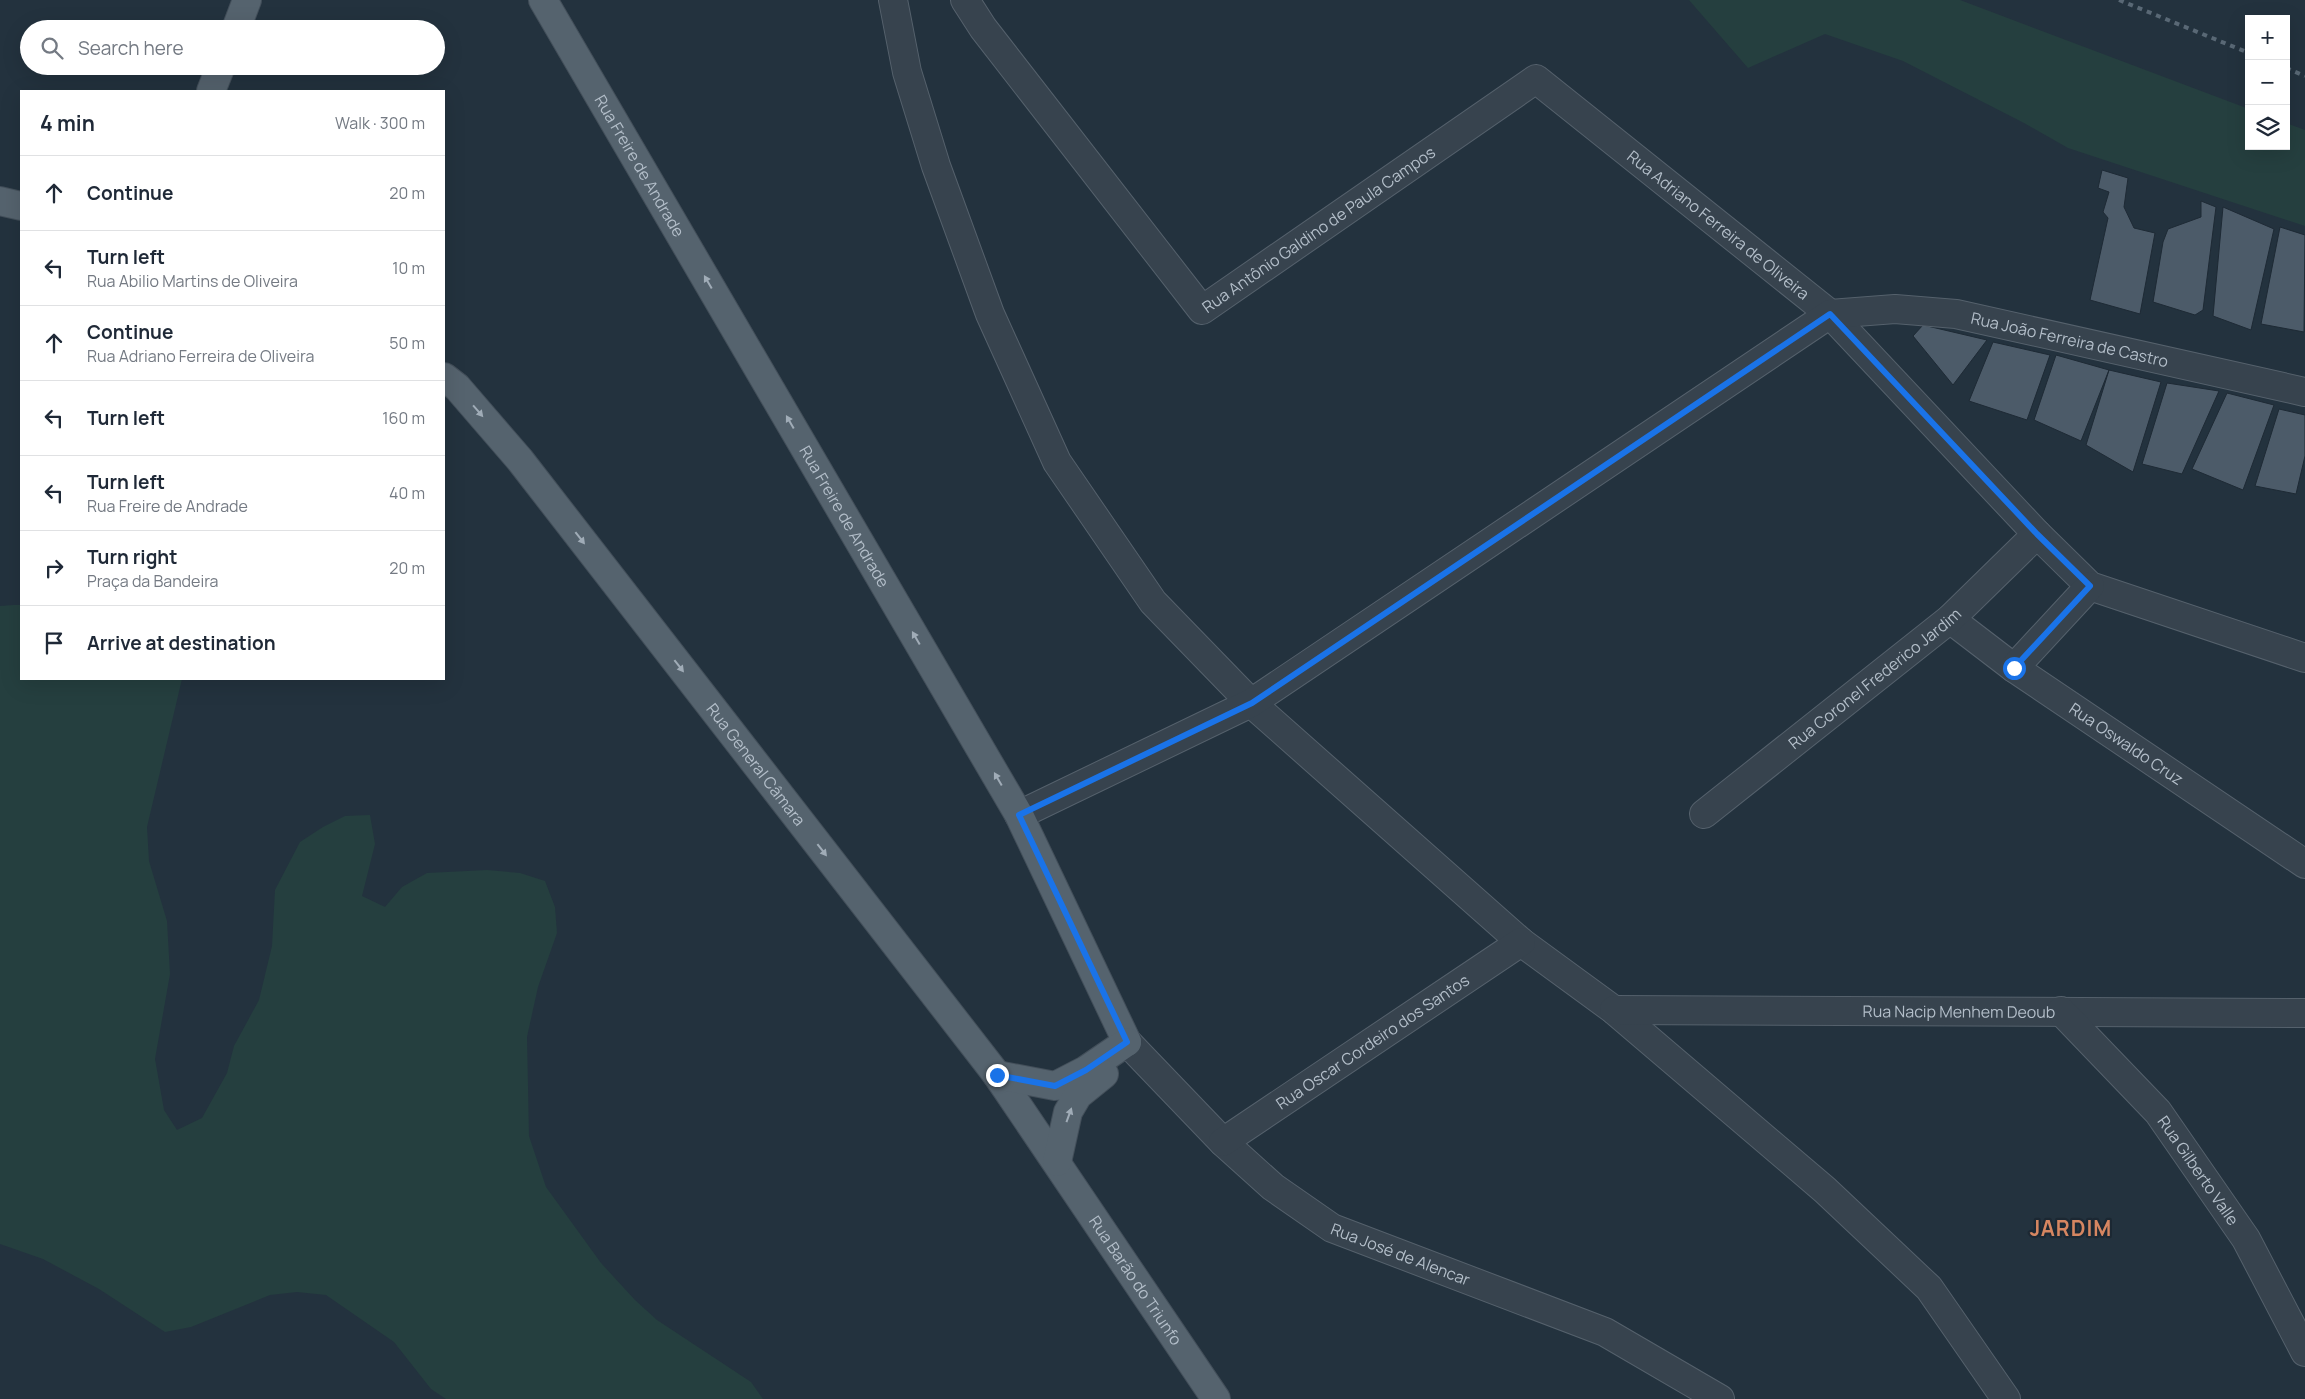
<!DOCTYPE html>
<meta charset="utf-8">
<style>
body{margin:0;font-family:Manrope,sans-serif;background:#f2f2f3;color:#1f2937}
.controls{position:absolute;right:15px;top:15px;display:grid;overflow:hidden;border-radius:0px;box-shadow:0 5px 20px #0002}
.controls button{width:45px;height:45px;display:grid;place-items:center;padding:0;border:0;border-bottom:1px solid #e0e1e3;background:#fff;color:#1f2937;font:25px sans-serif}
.stop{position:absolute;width:15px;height:15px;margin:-11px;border:4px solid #1a73e8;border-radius:50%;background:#fff}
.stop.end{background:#1a73e8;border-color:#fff;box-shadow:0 1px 5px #0008}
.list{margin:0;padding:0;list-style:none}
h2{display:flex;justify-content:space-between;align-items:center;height:65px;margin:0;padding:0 20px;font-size:21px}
h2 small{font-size:16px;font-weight:400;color:#747a83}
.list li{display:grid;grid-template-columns:32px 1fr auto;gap:15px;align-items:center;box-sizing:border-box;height:75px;padding:0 20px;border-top:1px solid #e0e1e3}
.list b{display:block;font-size:19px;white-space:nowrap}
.list p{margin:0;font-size:16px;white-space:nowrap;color:#747a83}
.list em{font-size:16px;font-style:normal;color:#747a83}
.icon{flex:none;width:28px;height:28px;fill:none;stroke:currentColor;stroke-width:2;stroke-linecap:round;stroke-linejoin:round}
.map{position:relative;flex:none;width:2305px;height:1399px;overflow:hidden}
.search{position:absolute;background:#fff;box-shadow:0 5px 20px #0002;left:20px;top:20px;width:425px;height:55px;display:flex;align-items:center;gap:12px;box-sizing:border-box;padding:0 18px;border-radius:28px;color:#747a83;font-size:19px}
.panel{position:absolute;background:#fff;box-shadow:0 5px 20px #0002;left:20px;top:90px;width:425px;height:590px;border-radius:0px}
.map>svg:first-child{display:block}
.green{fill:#253f3f}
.building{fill:#4c5b69;stroke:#1e2a35}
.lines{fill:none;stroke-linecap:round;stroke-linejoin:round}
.minor-casing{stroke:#55616c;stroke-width:30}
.major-casing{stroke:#434f5a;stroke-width:30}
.minor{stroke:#37434e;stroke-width:28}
.major{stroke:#55636e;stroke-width:28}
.rail{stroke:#596875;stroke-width:4;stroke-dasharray:5 5;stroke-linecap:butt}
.oneway{fill:#a0acb7}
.route{stroke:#1a73e8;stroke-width:6}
.labels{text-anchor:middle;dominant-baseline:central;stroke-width:4.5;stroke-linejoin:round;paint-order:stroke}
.street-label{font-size:16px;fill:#b3bec9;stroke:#1c2833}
.district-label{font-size:21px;font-weight:bold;letter-spacing:1px;fill:#d68661;stroke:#1c2833}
</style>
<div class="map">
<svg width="2305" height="1399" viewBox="0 0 2305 1399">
<rect width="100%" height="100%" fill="#23323e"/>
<path class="green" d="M 1689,0 L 1960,0 L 2249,109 L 2249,146 L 2286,146 L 2286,123 L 2305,130 L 2305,226 L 2068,148 L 2024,123 L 1903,61 L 1825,34 L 1748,68 Z
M 13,605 L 21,605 L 21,679 L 182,679 L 147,827 L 149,861 L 167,921 L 170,974 L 155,1059 L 164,1110 L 177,1130 L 202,1118 L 227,1073 L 234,1046 L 259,1000 L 272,946 L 275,890 L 300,842 L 323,827 L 345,816 L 370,815 L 375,844 L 362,896 L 385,907 L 402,887 L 427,873 L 487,870 L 520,873 L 545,881 L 555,907 L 557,933 L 538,987 L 527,1037 L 529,1136 L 546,1187 L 601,1263 L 635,1300 L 657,1320 L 751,1382 L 763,1399 L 446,1399 L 431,1389 L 394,1342 L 326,1295 L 297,1292 L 270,1295 L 191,1327 L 165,1332 L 99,1289 L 43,1259 L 0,1244 L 0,606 Z"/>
<path class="building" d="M 2102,170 L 2128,178 L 2124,207 L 2134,228 L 2155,233 L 2140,314 L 2090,300 L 2108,218 L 2103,212 L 2109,192 L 2098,188 Z
M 2201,201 L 2216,207 L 2203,310 L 2195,315 L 2153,302 L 2163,242 L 2168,229 L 2201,217 Z
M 2223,207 L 2274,229 L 2251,330 L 2213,316 Z
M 2280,227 L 2305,235 L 2304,332 L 2261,324 Z
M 1923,325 L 1987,340 L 1953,385 L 1913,336 Z
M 1993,342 L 2050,355 L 2027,420 L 1969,401 Z
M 2056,355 L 2109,370 L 2081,441 L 2034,420 Z
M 2109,370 L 2161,382 L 2133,472 L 2086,445 Z
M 2167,383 L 2219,391 L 2182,474 L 2142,464 Z
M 2227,393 L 2274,405 L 2243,490 L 2192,469 Z
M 2279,409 L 2305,415 L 2305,456 L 2296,494 L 2255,486 Z"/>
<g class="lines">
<defs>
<g id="minor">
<path d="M 893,0 L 907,72 L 936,166 L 990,314 L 1057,462 L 1153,602 L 1251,703 L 1521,942 L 1614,1010 L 1825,1190 L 1929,1288 L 2006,1399"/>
<path id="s1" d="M 965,0 L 983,28 L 1202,310 L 1536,79 L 1830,314 L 2037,534 L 2090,586 L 2305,658"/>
<path id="s2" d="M 1950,619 L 2014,668 L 2305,864"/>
<path d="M 2014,668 L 2090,586"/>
<path id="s3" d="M 1704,814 L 1950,619 L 2037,534"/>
<path id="s4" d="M 1019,815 L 1251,703 L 1830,314 L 1895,309 L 1956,314 L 2305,392"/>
<path id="s5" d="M 1614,1010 L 2305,1013"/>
<path id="s6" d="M 2061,1011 L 2158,1112 L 2246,1239 L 2305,1352"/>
<path id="s7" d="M 1127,1042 L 1223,1142 L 1273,1187 L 1332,1228 L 1605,1332 L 1720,1399"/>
<path id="s8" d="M 1223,1142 L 1521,942"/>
</g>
<g id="major">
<path id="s9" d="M 543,0 L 1019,815 L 1127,1042"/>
<path d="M 236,29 L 247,0"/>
<path d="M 211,91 L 221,66"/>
<path d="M 0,201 L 21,206"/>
<path id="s10" d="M 444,377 L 457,387 L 520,460 L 997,1075 L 1216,1399"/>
<path d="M 997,1075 L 1055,1086 L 1086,1070 L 1127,1042"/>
<path d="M 1057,1162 L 1068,1112 L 1078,1095 L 1104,1074"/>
</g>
</defs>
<use href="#minor" class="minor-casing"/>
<use href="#major" class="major-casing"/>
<use href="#minor" class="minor"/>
<use href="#major" class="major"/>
<path class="rail" d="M 2119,0 L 2249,53
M 2286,68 L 2305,76"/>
</g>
<defs><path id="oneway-solid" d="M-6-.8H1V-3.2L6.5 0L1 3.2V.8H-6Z" transform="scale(1.25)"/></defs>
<g class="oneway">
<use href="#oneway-solid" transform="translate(708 282) rotate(-120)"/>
<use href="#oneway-solid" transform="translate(478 411) rotate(49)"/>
<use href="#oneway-solid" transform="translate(790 422) rotate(-120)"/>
<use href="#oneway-solid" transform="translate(580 538) rotate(52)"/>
<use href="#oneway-solid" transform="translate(916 638) rotate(-120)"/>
<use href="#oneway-solid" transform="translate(679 666) rotate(52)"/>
<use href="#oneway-solid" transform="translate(998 779) rotate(-120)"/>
<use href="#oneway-solid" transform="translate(822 850) rotate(52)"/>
<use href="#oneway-solid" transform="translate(1069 1115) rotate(-70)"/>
</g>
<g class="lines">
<path class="route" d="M 997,1075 L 1055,1086 L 1086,1070 L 1127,1042 L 1019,815 L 1252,703 L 1830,314 L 2037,534 L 2090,586 L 2014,668"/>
</g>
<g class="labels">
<g class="street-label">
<text stroke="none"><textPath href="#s9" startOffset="192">Rua Freire de Andrade</textPath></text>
<text stroke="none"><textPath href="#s1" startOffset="1030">Rua Adriano Ferreira de Oliveira</textPath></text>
<text stroke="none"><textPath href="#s1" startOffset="532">Rua Antônio Galdino de Paula Campos</textPath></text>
<text stroke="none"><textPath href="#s4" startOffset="1198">Rua João Ferreira de Castro</textPath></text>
<text stroke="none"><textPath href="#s9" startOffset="598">Rua Freire de Andrade</textPath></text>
<text stroke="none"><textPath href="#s3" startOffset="218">Rua Coronel Frederico Jardim</textPath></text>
<text stroke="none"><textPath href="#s2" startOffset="216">Rua Oswaldo Cruz</textPath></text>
<text stroke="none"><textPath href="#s10" startOffset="498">Rua General Câmara</textPath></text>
<text stroke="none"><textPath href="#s5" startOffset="345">Rua Nacip Menhem Deoub</textPath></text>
<text stroke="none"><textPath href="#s8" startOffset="180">Rua Oscar Cordeiro dos Santos</textPath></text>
<text stroke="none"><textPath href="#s6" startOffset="211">Rua Gilberto Valle</textPath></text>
<text stroke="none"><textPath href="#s7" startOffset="351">Rua José de Alencar</textPath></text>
<text stroke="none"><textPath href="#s10" startOffset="1139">Rua Barão do Triunfo</textPath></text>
</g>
<g class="district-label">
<text x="2071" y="1228">JARDIM</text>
</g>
</g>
</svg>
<div class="controls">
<button>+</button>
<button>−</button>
<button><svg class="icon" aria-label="layers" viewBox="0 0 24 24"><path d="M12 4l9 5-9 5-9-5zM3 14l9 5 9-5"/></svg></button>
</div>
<div class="stop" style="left:2014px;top:668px"></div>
<div class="stop end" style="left:997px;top:1075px"></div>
<div class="search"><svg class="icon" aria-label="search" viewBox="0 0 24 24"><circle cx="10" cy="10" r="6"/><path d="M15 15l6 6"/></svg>Search here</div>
<section class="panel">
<h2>4 min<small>Walk · 300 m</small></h2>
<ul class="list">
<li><svg class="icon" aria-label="ahead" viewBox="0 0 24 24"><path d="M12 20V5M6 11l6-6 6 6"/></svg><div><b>Continue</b></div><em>20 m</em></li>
<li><svg class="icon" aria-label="left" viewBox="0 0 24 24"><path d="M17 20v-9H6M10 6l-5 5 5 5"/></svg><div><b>Turn left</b><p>Rua Abilio Martins de Oliveira</p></div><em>10 m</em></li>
<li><svg class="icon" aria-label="ahead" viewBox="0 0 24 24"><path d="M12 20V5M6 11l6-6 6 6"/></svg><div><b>Continue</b><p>Rua Adriano Ferreira de Oliveira</p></div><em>50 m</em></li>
<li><svg class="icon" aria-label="left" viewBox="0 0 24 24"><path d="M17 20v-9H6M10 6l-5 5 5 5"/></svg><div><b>Turn left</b></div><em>160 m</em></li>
<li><svg class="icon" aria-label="left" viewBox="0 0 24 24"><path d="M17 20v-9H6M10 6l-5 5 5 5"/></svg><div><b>Turn left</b><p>Rua Freire de Andrade</p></div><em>40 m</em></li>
<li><svg class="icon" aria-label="right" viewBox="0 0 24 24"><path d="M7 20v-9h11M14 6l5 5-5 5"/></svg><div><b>Turn right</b><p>Praça da Bandeira</p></div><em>20 m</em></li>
<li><svg class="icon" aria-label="arrive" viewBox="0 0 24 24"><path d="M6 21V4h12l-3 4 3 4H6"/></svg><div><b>Arrive at destination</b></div></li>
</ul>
</section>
</div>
